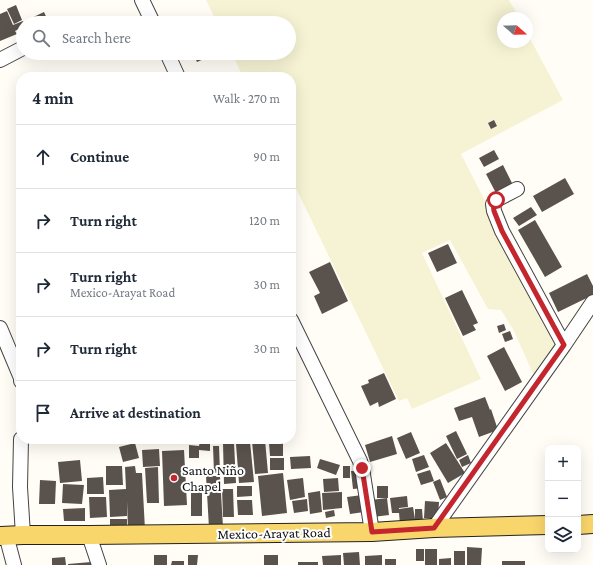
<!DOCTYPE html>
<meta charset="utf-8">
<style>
body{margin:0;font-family:"Crimson Pro",serif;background:#f2f2f3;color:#1f2937}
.controls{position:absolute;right:12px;bottom:12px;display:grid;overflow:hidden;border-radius:8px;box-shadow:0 4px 16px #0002}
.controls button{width:36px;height:36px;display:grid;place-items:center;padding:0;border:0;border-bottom:1px solid #e0e1e3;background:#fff;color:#1f2937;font:20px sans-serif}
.compass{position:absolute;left:497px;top:12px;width:36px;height:36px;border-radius:50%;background:#fff;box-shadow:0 4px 16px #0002;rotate:110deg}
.stop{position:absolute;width:12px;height:12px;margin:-9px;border:3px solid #c4262e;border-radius:50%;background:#fff}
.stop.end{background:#c4262e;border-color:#fff;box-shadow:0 1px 4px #0008}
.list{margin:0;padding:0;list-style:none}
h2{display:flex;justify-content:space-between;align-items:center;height:52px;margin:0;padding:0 16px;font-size:17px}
h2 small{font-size:13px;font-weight:400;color:#747a83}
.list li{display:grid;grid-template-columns:26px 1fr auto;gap:12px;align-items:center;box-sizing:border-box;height:64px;padding:0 16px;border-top:1px solid #e0e1e3}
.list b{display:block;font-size:15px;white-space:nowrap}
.list p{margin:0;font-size:13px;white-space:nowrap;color:#747a83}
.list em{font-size:13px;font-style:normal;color:#747a83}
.icon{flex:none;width:22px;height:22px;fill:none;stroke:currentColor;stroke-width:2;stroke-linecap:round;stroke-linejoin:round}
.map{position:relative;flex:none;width:593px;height:565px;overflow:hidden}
.search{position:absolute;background:#fff;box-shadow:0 4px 16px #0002;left:16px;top:16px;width:280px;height:44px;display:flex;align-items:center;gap:10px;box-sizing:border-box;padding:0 14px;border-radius:22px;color:#747a83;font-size:15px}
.panel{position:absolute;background:#fff;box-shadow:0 4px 16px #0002;left:16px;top:72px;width:280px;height:372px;border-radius:16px}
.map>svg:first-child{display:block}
.farmland{fill:#f6f3d4}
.building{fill:#5a524d}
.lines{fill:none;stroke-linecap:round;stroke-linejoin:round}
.minor-casing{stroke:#444;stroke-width:16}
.major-casing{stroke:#222;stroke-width:20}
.minor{stroke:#fff;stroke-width:14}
.major{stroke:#f9d66b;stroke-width:18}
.route{stroke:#c4262e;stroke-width:5}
.poi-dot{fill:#c4262e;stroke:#fff;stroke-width:1.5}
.labels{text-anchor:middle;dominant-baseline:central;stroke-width:4;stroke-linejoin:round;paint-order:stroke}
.poi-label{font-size:14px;fill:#111;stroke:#fff;text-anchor:start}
.street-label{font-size:14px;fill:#111;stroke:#fff}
</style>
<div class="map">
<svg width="593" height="565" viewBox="0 0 593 565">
<rect width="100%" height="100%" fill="#fffdf5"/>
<path class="farmland" d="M 206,0 L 509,0 L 519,18 L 503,18 L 503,42 L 527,42 L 527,33 L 563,100 L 461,154 L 561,349 L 539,387 L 514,331 L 501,310 L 488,309 L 450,240 L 422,253 L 481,379 L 412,409 L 407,398 L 399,401 L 291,178 L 291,77 L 243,77 L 232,53 L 289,53 L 289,23 L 217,23 Z"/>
<path class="building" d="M 16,5 L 22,20 L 14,24 L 7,9 Z
M 7,11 L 13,25 L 23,21 L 24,23 L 23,23 L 23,27 L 15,31 L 17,34 L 0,41 L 0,14 Z
M 44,12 L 49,23 L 25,23 L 25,21 Z
M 193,53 L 217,53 L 197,62 Z
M 494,120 L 497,126 L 491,129 L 488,123 Z
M 494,150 L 499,159 L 484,167 L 479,158 Z
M 503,165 L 514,187 L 497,195 L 486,174 Z
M 565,178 L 574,194 L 542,212 L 533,196 Z
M 531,207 L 537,215 L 519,226 L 513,218 Z
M 535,220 L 562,267 L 545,277 L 518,230 Z
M 448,244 L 457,263 L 437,272 L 428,253 Z
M 330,262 L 348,301 L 322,314 L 314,296 L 320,293 L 309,272 Z
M 587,274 L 593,286 L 593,295 L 558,312 L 549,293 Z
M 462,290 L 478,323 L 473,325 L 476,330 L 463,336 L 445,298 Z
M 504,324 L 506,330 L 499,333 L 497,326 Z
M 510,331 L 513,339 L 505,342 L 502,334 Z
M 504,347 L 522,382 L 505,391 L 487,356 Z
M 384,373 L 396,399 L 379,407 L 378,402 L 370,406 L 361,386 L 369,383 L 368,380 Z
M 485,397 L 490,410 L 491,409 L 498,430 L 479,437 L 472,417 L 459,421 L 454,408 Z
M 456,431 L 467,454 L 457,459 L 446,436 Z
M 411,432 L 420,453 L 406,459 L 397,438 Z
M 392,436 L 397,454 L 370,462 L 365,445 Z
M 115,439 L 131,439 L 116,444 Z
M 265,440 L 268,473 L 255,474 L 252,441 Z
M 200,441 L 210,441 L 210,451 L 199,450 L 199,458 L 189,458 L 189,445 L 199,446 Z
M 250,442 L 254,482 L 239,483 L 236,444 Z
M 135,443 L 139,458 L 123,462 L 119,447 Z
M 223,443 L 234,443 L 236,483 L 224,484 Z
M 269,443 L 283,443 L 283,456 L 270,456 Z
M 446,443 L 465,473 L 448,483 L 430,453 Z
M 213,446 L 219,446 L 220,472 L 214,473 Z
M 159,449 L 160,466 L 143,467 L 142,450 Z
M 184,450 L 187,505 L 164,506 L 162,451 Z
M 424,455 L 429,467 L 416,472 L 412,459 Z
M 468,455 L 471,463 L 462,467 L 459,460 Z
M 310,456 L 311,468 L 291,469 L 290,457 Z
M 270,458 L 284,458 L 284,470 L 270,470 Z
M 320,459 L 340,465 L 336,475 L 317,468 Z
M 80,460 L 82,481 L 60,483 L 58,462 Z
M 106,466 L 122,466 L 123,485 L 106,485 Z
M 135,466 L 136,473 L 142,473 L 145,530 L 128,531 L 127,501 L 127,516 L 110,517 L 109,490 L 126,489 L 125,467 Z
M 343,466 L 350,466 L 350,478 L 343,478 Z
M 158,467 L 159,503 L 147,503 L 145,468 Z
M 430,470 L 434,481 L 421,485 L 417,474 Z
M 351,471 L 362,471 L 363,488 L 353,489 Z
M 283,473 L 287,513 L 262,516 L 258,476 Z
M 206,476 L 220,476 L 223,527 L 209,528 Z
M 103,477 L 104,494 L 87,494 L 87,478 Z
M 303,478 L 305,497 L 290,500 L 287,480 Z
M 338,478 L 339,491 L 324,492 L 323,479 Z
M 440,479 L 447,497 L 440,500 L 433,482 Z
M 40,480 L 56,481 L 55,504 L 39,504 Z
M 63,484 L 84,485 L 82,504 L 62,503 Z
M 191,486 L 202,486 L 202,516 L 191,516 Z
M 237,486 L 252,486 L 252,496 L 237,497 Z
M 377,486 L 388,486 L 388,498 L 377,498 Z
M 222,489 L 233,489 L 234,517 L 223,517 Z
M 320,491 L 322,512 L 310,514 L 308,493 Z
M 342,492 L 342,508 L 323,510 L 322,493 Z
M 362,495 L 364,512 L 350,514 L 347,497 Z
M 407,496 L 408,507 L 399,508 L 399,509 L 413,507 L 415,519 L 415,509 L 422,509 L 423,521 L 400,524 L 399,513 L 392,513 L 390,498 Z
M 89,497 L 106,497 L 107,517 L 90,518 Z
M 387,498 L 389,515 L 373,517 L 371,500 Z
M 307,499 L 308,511 L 294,513 L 292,501 Z
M 237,500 L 252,500 L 253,515 L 238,515 Z
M 425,501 L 439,502 L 438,519 L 424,518 Z
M 85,508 L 85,521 L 64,521 L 63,509 Z
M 334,510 L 335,516 L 326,518 L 325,512 Z
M 110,519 L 127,519 L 127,533 L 110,533 Z
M 467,547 L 482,548 L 481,565 L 467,565 Z
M 416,549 L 424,549 L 424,561 L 416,561 Z
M 425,549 L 437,549 L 437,565 L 425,565 Z
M 454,551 L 465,551 L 465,565 L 454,565 Z
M 359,552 L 360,565 L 344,565 L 343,553 Z
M 154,555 L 167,555 L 167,565 L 154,565 Z
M 188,555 L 198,555 L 197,565 L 188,565 Z
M 264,555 L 278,555 L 278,565 L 264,565 Z
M 341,555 L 341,565 L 323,565 L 322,556 Z
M 382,555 L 382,565 L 365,565 L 365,556 Z
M 65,557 L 66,565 L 52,565 L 52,558 Z
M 451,558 L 451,565 L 439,565 L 439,559 Z
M 385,559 L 396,559 L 396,565 L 385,565 Z
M 172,561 L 184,561 L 184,565 L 171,565 Z
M 502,561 L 525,561 L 525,565 L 502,565 Z
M 91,562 L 92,565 L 68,565 L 68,564 Z
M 298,562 L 318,562 L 318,565 L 298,565 Z"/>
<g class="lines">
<defs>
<path id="minor" d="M 142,0 L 153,23
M 167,53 L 178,77
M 0,60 L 23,48
M 517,189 L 496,200 L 493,204 L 494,211 L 502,231 L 564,345
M 291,320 L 360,461 L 362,468 L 372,532
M 0,328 L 21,378 L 21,381
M 21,439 L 20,487 L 23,535
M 434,528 L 564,345 L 593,302
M 6,535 L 14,565
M 89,535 L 99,565"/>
<path id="major" d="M 578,525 L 593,524
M 0,536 L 23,535 L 89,535 L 372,532 L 434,528 L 548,525"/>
</defs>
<use href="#minor" class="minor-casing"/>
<use href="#major" class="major-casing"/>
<use href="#minor" class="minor"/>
<use href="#major" class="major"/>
</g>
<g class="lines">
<path class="route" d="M 362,468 L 372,532 L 434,528 L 564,345 L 502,231 L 494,211 L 493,204 L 496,200"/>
</g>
<circle class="poi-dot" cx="174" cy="478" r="4"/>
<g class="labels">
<g class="poi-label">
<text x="182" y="470">Santo Niño<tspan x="182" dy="16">Chapel</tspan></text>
</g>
<g class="street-label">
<text transform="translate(274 533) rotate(-1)">Mexico-Arayat Road</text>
</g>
</g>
</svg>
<div class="controls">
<button>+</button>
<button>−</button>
<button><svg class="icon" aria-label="layers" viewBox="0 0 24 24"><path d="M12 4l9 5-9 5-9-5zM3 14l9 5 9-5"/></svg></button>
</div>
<svg class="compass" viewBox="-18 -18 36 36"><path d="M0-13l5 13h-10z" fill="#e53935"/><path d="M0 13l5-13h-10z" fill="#747a83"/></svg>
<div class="stop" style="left:496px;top:200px"></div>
<div class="stop end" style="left:362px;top:468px"></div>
<div class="search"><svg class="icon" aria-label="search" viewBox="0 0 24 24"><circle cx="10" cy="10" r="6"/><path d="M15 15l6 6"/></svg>Search here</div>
<section class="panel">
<h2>4 min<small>Walk · 270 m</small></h2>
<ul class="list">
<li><svg class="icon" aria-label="ahead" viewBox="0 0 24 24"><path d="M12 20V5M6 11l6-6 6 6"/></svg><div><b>Continue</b></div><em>90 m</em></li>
<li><svg class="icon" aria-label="right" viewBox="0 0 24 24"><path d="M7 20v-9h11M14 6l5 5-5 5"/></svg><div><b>Turn right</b></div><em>120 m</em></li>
<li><svg class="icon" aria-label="right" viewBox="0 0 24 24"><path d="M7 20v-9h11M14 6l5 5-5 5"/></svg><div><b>Turn right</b><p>Mexico-Arayat Road</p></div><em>30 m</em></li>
<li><svg class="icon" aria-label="right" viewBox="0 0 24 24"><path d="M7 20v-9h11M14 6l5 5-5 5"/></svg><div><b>Turn right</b></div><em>30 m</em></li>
<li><svg class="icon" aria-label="arrive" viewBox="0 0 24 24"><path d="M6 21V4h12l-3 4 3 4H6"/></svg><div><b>Arrive at destination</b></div></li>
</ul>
</section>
</div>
